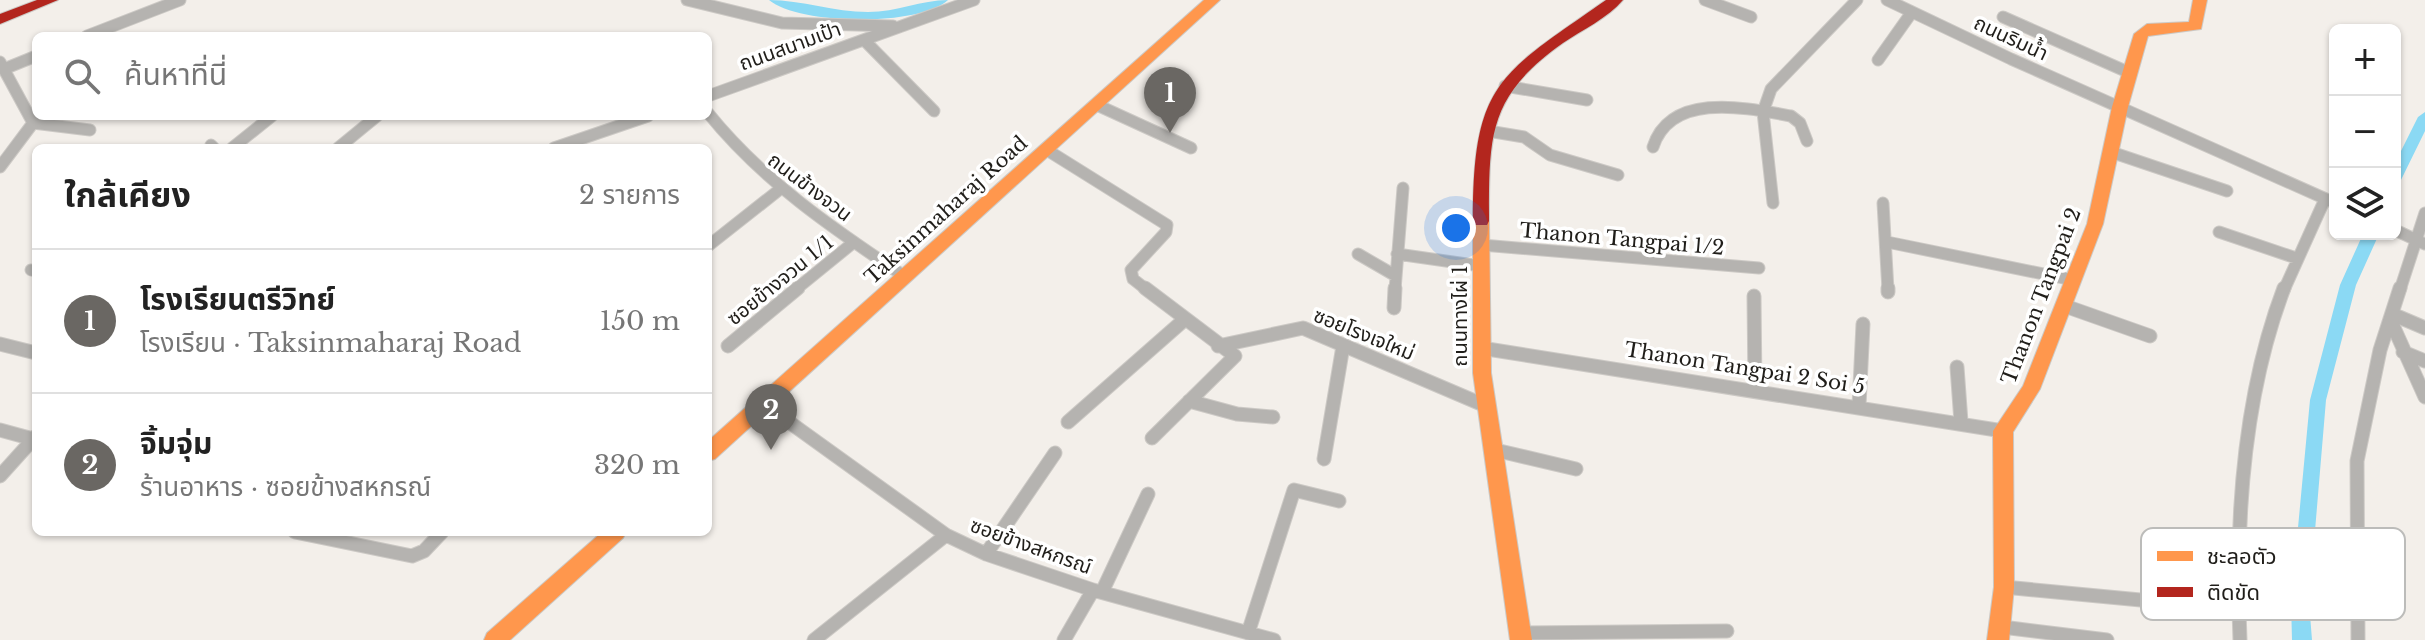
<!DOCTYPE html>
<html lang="th">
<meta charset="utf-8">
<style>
body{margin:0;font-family:"Libre Baskerville","Noto Sans Thai",serif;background:#f6f6f6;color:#222}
.controls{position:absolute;right:24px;top:24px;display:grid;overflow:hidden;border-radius:12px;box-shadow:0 2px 6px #0004}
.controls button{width:72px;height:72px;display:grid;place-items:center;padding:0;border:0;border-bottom:2px solid #e0e0e0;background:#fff;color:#222;font:40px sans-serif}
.you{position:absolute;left:1456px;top:228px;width:28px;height:28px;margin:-20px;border:6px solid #fff;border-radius:50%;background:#1a73e8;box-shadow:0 0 0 12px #1a73e833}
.badge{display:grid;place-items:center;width:52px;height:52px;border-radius:50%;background:#6a6763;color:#fff;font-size:26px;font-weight:700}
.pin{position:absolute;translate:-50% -66px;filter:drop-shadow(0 2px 4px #0008)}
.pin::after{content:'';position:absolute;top:42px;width:28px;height:24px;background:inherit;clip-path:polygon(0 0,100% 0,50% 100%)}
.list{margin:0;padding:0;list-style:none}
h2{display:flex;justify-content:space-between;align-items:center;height:104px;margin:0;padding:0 32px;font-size:34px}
h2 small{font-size:26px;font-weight:400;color:#767676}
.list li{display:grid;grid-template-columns:52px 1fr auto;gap:24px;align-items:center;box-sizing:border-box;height:144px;padding:0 32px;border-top:2px solid #e0e0e0}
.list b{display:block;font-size:30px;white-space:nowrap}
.list p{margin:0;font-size:26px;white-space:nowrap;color:#767676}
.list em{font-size:26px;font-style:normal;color:#767676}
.icon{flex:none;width:44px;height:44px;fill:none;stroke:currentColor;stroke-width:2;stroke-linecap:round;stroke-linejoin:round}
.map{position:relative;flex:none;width:2425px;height:640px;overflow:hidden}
.search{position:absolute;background:#fff;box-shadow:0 2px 6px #0004;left:32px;top:32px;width:680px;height:88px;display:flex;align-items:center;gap:20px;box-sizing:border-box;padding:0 28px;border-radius:12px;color:#767676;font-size:30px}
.panel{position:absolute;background:#fff;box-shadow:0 2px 6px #0004;left:32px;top:144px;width:680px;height:392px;border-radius:12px}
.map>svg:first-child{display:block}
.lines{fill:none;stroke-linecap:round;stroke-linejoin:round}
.canal{fill:#8bd9f4;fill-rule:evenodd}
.street-far1-casing{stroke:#ccc9c5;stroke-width:13}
.street-casing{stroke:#ccc9c5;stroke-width:15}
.slow-casing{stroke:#ccc9c5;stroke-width:2}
.jam-casing{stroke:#ccc9c5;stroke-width:2}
.street-far1{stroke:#b5b3b0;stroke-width:11}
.street{stroke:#b5b3b0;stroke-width:13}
.slow{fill:#ff974d;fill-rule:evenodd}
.jam{fill:#b3261e;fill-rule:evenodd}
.labels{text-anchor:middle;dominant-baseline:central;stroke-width:7;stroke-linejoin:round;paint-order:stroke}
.street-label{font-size:20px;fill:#201e1a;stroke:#fff}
.key{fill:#fff;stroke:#bcbcba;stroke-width:2}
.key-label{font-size:22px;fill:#201e1a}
</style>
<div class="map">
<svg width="2425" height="640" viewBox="0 0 2425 640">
<rect width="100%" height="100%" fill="#f3efea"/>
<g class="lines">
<path class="canal" d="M 769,0 C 802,0 834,12 868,12 C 897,12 921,0 948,0 C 918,27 799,25 769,0 Z
M 2425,112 L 2425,131 L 2400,182 L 2395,183 L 2395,163 L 2418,117 Z
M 2363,234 L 2379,234 L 2356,285 L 2326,400 L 2309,602 L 2312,640 L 2292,640 L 2291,602 L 2310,400 L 2340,285 Z"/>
<defs>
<path id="street-far1" d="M 687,0 L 782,23 L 893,26
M 1705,0 L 1751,17
M 1887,0 L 2011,59 L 2335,203
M 2003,17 L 2130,73
M 87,36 L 180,0
M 865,41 L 934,111
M 1878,60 L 1912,12
M 0,62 L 33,123
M 4,69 L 36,56
M 1505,86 L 1587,100
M 708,96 L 974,0
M 1097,105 L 1191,148
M 708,113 C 763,181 832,228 904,276
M 33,123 L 90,130
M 1488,131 L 1524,137 L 1550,155 L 1618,175
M 211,145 L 214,148
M 1653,147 C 1671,91 1747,108 1791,116 L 1800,123 L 1807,141
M 232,148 L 272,116
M 338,148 L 377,116
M 554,148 L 648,116
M 1047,150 L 1167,225 L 1166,232 L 1131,270 L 1133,279 L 1147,290
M 2111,152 L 2227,191
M 0,167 L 33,123
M 1773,203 L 1763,112 L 1771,89 L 1857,0
M 1883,203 L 1888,290
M 2395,230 L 2425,244
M 2219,232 L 2296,258
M 1887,242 L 2073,280
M 1482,245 L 1759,268
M 708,246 L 779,190
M 1358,254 L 1396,276
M 1397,254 L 1481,266
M 31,270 L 36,271
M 795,290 L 854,242
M 1395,290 L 1403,188
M 2284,290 L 2325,199
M 2400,290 L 2425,213"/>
<path id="street" d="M 1145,288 L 1235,356 L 1152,438
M 1888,288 L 1888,292
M 1754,296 L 1755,390
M 2065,306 L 2150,336
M 1394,308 L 1395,288
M 2392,314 L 2425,328
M 2390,319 L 2425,397
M 0,344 L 36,353
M 728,346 L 798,288
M 1218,346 L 1303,328 L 1486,406
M 1481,348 L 2003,431
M 2403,352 L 2425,361
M 1957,367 L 1961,422
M 1189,401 L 1237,414 L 1273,417
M 764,404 L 946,535 L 986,554 L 1093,590 L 1274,640
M 1859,406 L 1863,324
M 1068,422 L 1184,320
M 0,430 L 33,439
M 1491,449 L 1576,469
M 1324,459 L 1343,346
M 0,476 L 36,436
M 295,532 L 412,556 L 424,551 L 442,532
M 986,554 L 1055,453
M 2004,587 L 2183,604
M 1102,592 L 1148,494
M 2002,627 L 2107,640
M 1248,633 L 1294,490 L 1339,501
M 1520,633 L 1727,631
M 814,640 L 946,535
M 1064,640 L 1093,590
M 2240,640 C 2235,525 2243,396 2284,288
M 2358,640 L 2357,461 L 2380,350 L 2400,288"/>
<path id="slow" d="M 1204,0 L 1220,0 L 715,459 L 708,461 L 708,441 Z
M 2193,0 L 2207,0 L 2201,29 L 2148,36 L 2128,107 L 2103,224 L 2040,389 L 2013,432 L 2014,587 L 2009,640 L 1987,640 L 1994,587 L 1993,431 L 2023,386 L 2087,224 L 2112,107 L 2134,34 L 2147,24 L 2189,22 Z
M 1481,215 L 1489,221 L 1491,373 L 1532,640 L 1510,640 L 1473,373 L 1473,221 Z
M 602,532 L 626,532 L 623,538 L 510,640 L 484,640 L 487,633 Z"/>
<path id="jam" d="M 37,0 L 58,0 L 0,24 L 0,14 Z
M 1606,0 L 1623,0 C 1608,18 1582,30 1563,43 C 1488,96 1489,135 1489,221 L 1487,225 L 1475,225 L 1473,221 C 1473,82 1499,75 1606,0 Z"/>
</defs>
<use href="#street-far1" class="street-far1-casing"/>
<use href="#street" class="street-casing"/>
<use href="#slow" class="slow-casing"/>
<use href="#jam" class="jam-casing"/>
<use href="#street-far1" class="street-far1"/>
<use href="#street" class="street"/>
<use href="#slow" class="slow"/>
<use href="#jam" class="jam"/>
</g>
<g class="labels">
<g class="street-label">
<text transform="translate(2011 38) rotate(25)">ถนนริมน้ำ</text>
<text transform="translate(790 46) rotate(-20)">ถนนสนามเป้า</text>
<text transform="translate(810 187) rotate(37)">ถนนข้างจวน</text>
<text transform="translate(946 210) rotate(-42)">Taksinmaharaj Road</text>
<text transform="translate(1622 239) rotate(5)">Thanon Tangpai 1/2</text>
<text transform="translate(780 280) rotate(-39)">ซอยข้างจวน 1/1</text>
<text transform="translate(2041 296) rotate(-69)">Thanon Tangpai 2</text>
<text transform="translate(1460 316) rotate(-90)">ถนนทางไผ่ 1</text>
<text transform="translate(1364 334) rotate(22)">ซอยโรงเจใหม่</text>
<text transform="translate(1745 368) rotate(9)">Thanon Tangpai 2 Soi 5</text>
<text transform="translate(1031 546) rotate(20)">ซอยข้างสหกรณ์</text>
</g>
</g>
<rect x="2141" y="528" width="264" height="92" rx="12" class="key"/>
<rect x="2157" y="551" width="36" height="10" fill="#ff974d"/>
<rect x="2157" y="587" width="36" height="10" fill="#b3261e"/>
<g class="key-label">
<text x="2207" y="564">ชะลอตัว</text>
<text x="2207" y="600">ติดขัด</text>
</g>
</svg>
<div class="controls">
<button>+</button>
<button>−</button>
<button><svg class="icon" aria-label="layers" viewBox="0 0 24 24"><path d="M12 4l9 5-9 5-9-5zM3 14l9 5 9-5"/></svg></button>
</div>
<div class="you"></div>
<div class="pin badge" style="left:1170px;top:133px">1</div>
<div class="pin badge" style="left:771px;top:450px">2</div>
<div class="search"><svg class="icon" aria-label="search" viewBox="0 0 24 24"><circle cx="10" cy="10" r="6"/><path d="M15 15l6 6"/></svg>ค้นหาที่นี่</div>
<section class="panel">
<h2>ใกล้เคียง<small>2 รายการ</small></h2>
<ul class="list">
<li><span class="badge">1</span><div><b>โรงเรียนตรีวิทย์</b><p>โรงเรียน · Taksinmaharaj Road</p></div><em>150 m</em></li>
<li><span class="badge">2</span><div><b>จิ้มจุ่ม</b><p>ร้านอาหาร · ซอยข้างสหกรณ์</p></div><em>320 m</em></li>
</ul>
</section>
</div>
